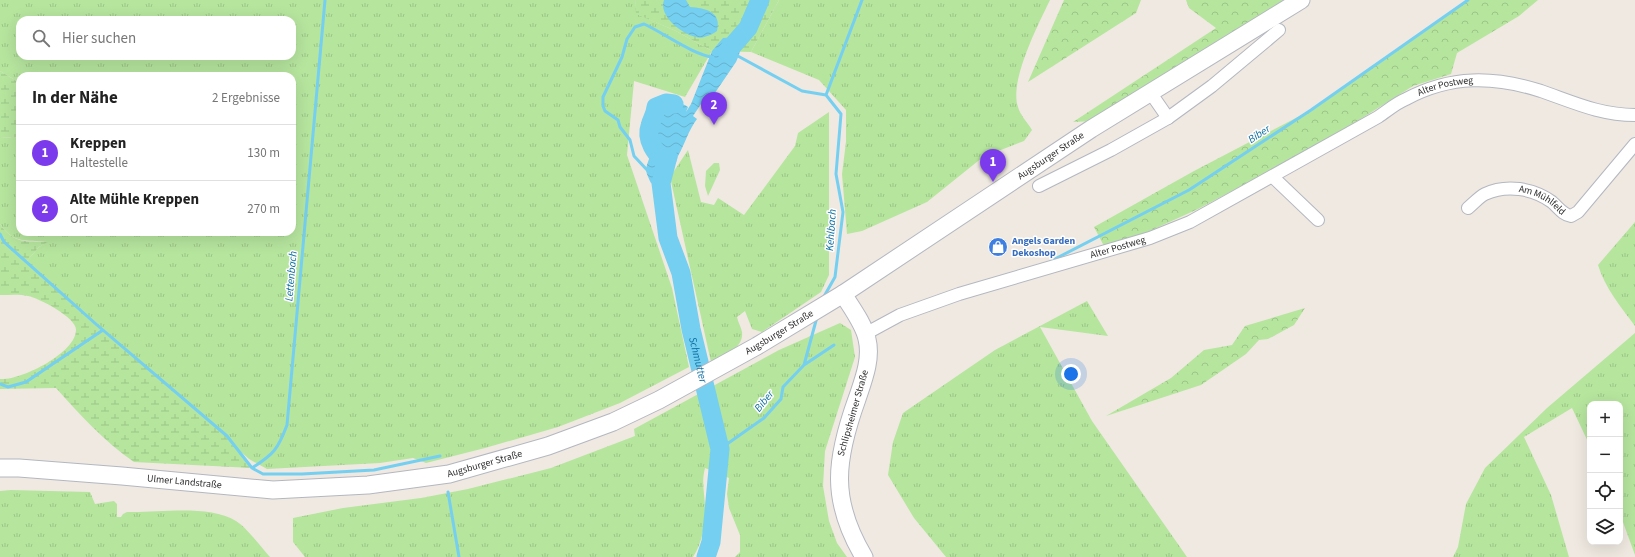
<!DOCTYPE html>
<html lang="de">
<meta charset="utf-8">
<style>
body{margin:0;font-family:"Source Sans 3",sans-serif;background:#f6f6f6;color:#222}
.controls{position:absolute;right:12px;bottom:12px;display:grid;overflow:hidden;border-radius:8px;box-shadow:0 4px 16px #0002}
.controls button{width:36px;height:36px;display:grid;place-items:center;padding:0;border:0;border-bottom:1px solid #e0e0e0;background:#fff;color:#222;font:20px sans-serif}
.you{position:absolute;left:1071px;top:374px;width:14px;height:14px;margin:-10px;border:3px solid #fff;border-radius:50%;background:#1a73e8;box-shadow:0 0 0 6px #1a73e833}
.badge{display:grid;place-items:center;width:26px;height:26px;border-radius:50%;background:#7c3aed;color:#fff;font-size:13px;font-weight:700}
.pin{position:absolute;translate:-50% -33px;filter:drop-shadow(0 1px 2px #0008)}
.pin::after{content:'';position:absolute;top:21px;width:14px;height:12px;background:inherit;clip-path:polygon(0 0,100% 0,50% 100%)}
.list{margin:0;padding:0;list-style:none}
h2{display:flex;justify-content:space-between;align-items:center;height:52px;margin:0;padding:0 16px;font-size:17px}
h2 small{font-size:13px;font-weight:400;color:#767676}
.list li{display:grid;grid-template-columns:26px 1fr auto;gap:12px;align-items:center;box-sizing:border-box;height:56px;padding:0 16px;border-top:1px solid #e0e0e0}
.list b{display:block;font-size:15px;white-space:nowrap}
.list p{margin:0;font-size:13px;white-space:nowrap;color:#767676}
.list em{font-size:13px;font-style:normal;color:#767676}
.icon{flex:none;width:22px;height:22px;fill:none;stroke:currentColor;stroke-width:2;stroke-linecap:round;stroke-linejoin:round}
.map{position:relative;flex:none;width:1635px;height:557px;overflow:hidden}
.search{position:absolute;background:#fff;box-shadow:0 4px 16px #0002;left:16px;top:16px;width:280px;height:44px;display:flex;align-items:center;gap:10px;box-sizing:border-box;padding:0 14px;border-radius:12px;color:#767676;font-size:15px}
.panel{position:absolute;background:#fff;box-shadow:0 4px 16px #0002;left:16px;top:72px;width:280px;height:164px;border-radius:12px}
.map>svg:first-child{display:block}
.grass{fill:url(#grass-tufts);fill-rule:evenodd}
.forest{fill:url(#forest-crowns)}
.wetland{fill:url(#wetland-marsh)}
.water{fill:url(#water-waves)}
.lines{fill:none;stroke-linecap:round;stroke-linejoin:round}
.stream{stroke:#75cff0;stroke-width:3}
.river{stroke:#75cff0;stroke-width:19}
.street-casing{stroke:#b4b7c1;stroke-width:14}
.secondary-casing{stroke:#b4b7c1;stroke-width:19}
.street{stroke:#fff;stroke-width:12}
.secondary{stroke:#fff;stroke-width:17}
.labels{text-anchor:middle;dominant-baseline:central;stroke-width:3;stroke-linejoin:round;paint-order:stroke}
.street-label{font-size:10px;fill:#2e2e2e;stroke:#fff}
.shop-label{font-size:10px;font-weight:bold;fill:#366cbe;stroke:#fff;text-anchor:start}
.water-label{font-size:11px;font-style:italic;fill:#0d6fa3;stroke:#fff}
</style>
<div class="map">
<svg width="1635" height="557" viewBox="0 0 1635 557">
<defs>
<pattern id="grass-tufts" width="24" height="20" patternUnits="userSpaceOnUse"><rect width="24" height="20" fill="#b6e59e"/><path d="M3 7l-1-3M5 7V3M7 7l1-3M15 17l-1-3M17 17v-4M19 17l1-3" fill="none" stroke="#9dc588"/></pattern>
<pattern id="forest-crowns" width="20" height="18" patternUnits="userSpaceOnUse"><rect width="20" height="18" fill="#b6e59e"/><path d="M2 6a3 3 0 1 1 6 0M12 15a3 3 0 1 1 6 0" fill="none" stroke="#9dc588"/></pattern>
<pattern id="wetland-marsh" width="20" height="14" patternUnits="userSpaceOnUse"><rect width="20" height="14" fill="#b6e59e"/><path d="M1 5h8M5 5V1M11 12h8M15 12V8" fill="none" stroke="#9dc588"/></pattern>
<pattern id="water-waves" width="16" height="10" patternUnits="userSpaceOnUse"><rect width="16" height="10" fill="#75cff0"/><path d="M0 5q4-4 8 0t8 0" fill="none" stroke="#66b2ce"/></pattern>
</defs>
<rect width="100%" height="100%" fill="#efe9e1"/>
<path class="grass" d="M 0,0 L 635,0 L 637,14 L 676,31 L 712,51 L 685,97 L 634,81 L 627,155 L 672,288 L 689,367 L 620,403 L 558,427 L 485,448 L 426,463 L 413,458 L 380,463 L 267,469 L 249,459 L 26,262 L 39,247 L 47,242 C 25,239 15,245 0,224 L 0,138 L 20,137 L 20,232 L 292,232 L 292,76 L 20,76 L 20,83 L 0,71 ZM 20,20 L 292,20 L 292,56 L 20,56 Z
M 779,0 L 1050,0 C 1038,25 1009,81 1018,107 C 1020,115 1028,123 1032,130 L 1024,141 L 983,157 L 927,202 L 862,231 L 847,234 L 842,174 L 846,142 L 846,110 L 819,80 L 751,52 Z
M 829,112 L 829,275 L 821,292 L 762,332 L 752,329 L 745,311 L 737,317 C 738,322 741,327 742,332 C 744,349 723,355 711,362 L 670,177 L 688,150 L 701,202 L 714,205 L 718,198 L 744,215 L 795,146 L 798,133 Z
M 714,163 L 719,163 L 720,170 L 708,196 L 705,186 L 706,171 Z
M 1635,222 L 1635,326 C 1621,307 1605,288 1598,265 Z
M 1087,301 L 1108,336 L 1040,327 L 1092,421 L 1187,557 L 946,557 L 914,518 L 888,475 L 893,442 L 903,413 L 995,350 Z
M 840,323 L 851,330 L 855,357 L 825,451 L 823,486 L 829,521 L 837,543 L 847,557 L 735,557 L 740,552 L 740,535 L 729,508 L 727,494 L 729,478 L 705,468 C 701,483 705,494 705,509 C 705,525 702,544 693,557 L 305,557 L 293,542 L 293,518 L 343,508 L 421,498 L 468,489 L 551,468 L 635,436 L 634,429 L 779,350 Z
M 1635,333 L 1635,555 L 1620,514 L 1620,404 L 1590,404 L 1590,446 L 1572,408 L 1524,437 L 1551,495 L 1569,557 L 1453,557 L 1458,547 L 1466,504 L 1485,468 L 1547,408 Z
M 11,490 L 90,492 L 95,504 L 114,501 L 117,504 L 117,517 L 121,517 L 123,514 L 127,512 C 159,513 208,504 236,521 C 247,528 261,547 270,557 L 0,557 L 0,491 Z"/>
<path class="forest" d="M 1064,0 L 1141,0 L 1136,13 L 1028,82 Z
M 1186,0 L 1285,0 L 1093,121 L 1073,122 L 1216,28 L 1189,8 Z
M 1468,0 L 1538,0 L 1519,16 L 1457,53 L 1451,74 L 1413,86 L 1324,142 L 1198,209 L 1141,235 L 1104,246 L 1094,227 L 1194,171 L 1311,110 Z
M 1305,308 L 1294,325 L 1268,339 L 1259,340 L 1246,354 L 1201,385 L 1106,416 L 1171,378 L 1204,350 L 1232,345 L 1245,326 Z"/>
<path class="wetland" d="M 635,0 L 779,0 L 751,52 L 712,51 L 676,31 L 636,14 Z
M 0,71 L 20,83 L 20,137 L 0,138 Z
M 0,224 C 14,244 25,241 48,242 L 39,247 L 26,262 L 227,436 L 252,468 L 134,462 C 104,441 80,415 56,388 L 0,389 L 0,379 C 20,381 76,353 76,330 C 77,318 39,298 28,296 C 20,294 9,295 0,295 Z"/>
<path class="water" d="M 664,0 L 686,0 L 690,7 C 706,8 722,12 717,31 C 711,35 703,39 696,37 C 682,34 658,16 664,0 Z
M 743,34 L 739,55 L 736,62 L 706,106 L 701,104 L 693,116 L 697,119 C 688,131 685,144 678,156 C 674,166 668,171 667,182 L 657,186 L 651,183 C 649,179 646,173 646,169 C 647,163 650,157 652,151 C 656,136 663,91 688,107 L 686,112 L 691,104 L 712,51 L 723,38 L 737,37 Z"/>
<g class="lines">
<path class="stream" d="M 736,55 L 802,91 L 826,95
M 649,172 L 634,156 L 630,140 L 620,127 L 618,120 L 605,111 L 603,106 L 603,97 L 622,57 L 627,39 L 635,27 L 644,24 C 662,32 695,56 713,57
M 0,234 L 4,242 L 97,325 L 227,436 L 252,468 L 263,474 L 302,474 L 374,470 L 440,456
M 1051,261 L 1189,190 L 1311,110 L 1468,0
M 822,300 L 835,277 L 843,212 L 836,174 L 841,114 L 826,95 L 862,0
M 804,365 L 817,317
M 0,384 L 8,387 L 26,382 L 103,330
M 720,449 L 764,418 L 781,399 L 783,387 L 804,365 L 834,345
M 252,468 C 274,454 278,449 287,425 L 325,0
M 448,492 L 459,557"/>
<g class="river">
<path d="M 727,52 L 748,28 L 760,0"/>
<path d="M 668,157 L 665,163 C 656,153 645,140 650,126 C 652,118 655,116 656,107 L 666,103 L 674,104"/>
<path id="s1" d="M 667,160 L 661,183 L 668,238 L 681,273 L 691,329 L 720,449 L 711,542 L 706,557"/>
</g>
<defs>
<g id="street">
<path d="M 1150,92 L 1168,118"/>
<path d="M 1273,177 L 1318,220"/>
<path d="M 1039,186 L 1111,150 L 1168,118 L 1212,86 L 1279,30"/>
<path id="s2" d="M 1468,208 C 1473,204 1479,197 1485,194 C 1506,184 1533,188 1552,202 C 1559,208 1562,214 1571,216 L 1578,212 L 1635,144"/>
<path id="s3" d="M 865,334 L 900,315 L 959,294 L 1150,238 L 1190,222 L 1378,117 C 1387,111 1396,103 1406,99 C 1451,75 1494,76 1541,91 C 1573,102 1600,115 1635,115"/>
</g>
<g id="secondary">
<path d="M 843,294 C 851,307 864,324 867,339 C 872,359 863,381 857,399 C 835,460 830,500 864,557"/>
<path id="s4" d="M 0,468 L 19,468 L 122,476 L 273,490 L 368,485 L 449,474 L 548,446 L 613,422 L 659,400 L 757,346 L 843,294 L 1091,129 L 1301,0"/>
</g>
</defs>
<use href="#street" class="street-casing"/>
<use href="#secondary" class="secondary-casing"/>
<use href="#street" class="street"/>
<use href="#secondary" class="secondary"/>
</g>
<defs>
<symbol id="shop-disc" viewBox="-11 -11 22 22"><circle r="9.5" fill="#3f7fe0" stroke="#fff"/><path d="M-5-2.5h2.3a2.7 3.5 0 0 1 5.4 0H5L5.5 6h-11ZM-1.5-2.5h3a1.5 2.3 0 0 0-3 0Z" fill="#fff"/></symbol>
</defs>
<g fill-rule="evenodd">
<use href="#shop-disc" x="987" y="236" width="22" height="22"/>
</g>
<g class="labels">
<g class="street-label">
<text stroke="none"><textPath href="#s3" startOffset="635">Alter Postweg</textPath></text>
<text stroke="none"><textPath href="#s4" startOffset="1136">Augsburger Straße</textPath></text>
<text stroke="none"><textPath href="#s2" startOffset="83">Am Mühlfeld</textPath></text>
<text stroke="none"><textPath href="#s3" startOffset="268">Alter Postweg</textPath></text>
<text stroke="none"><textPath href="#s4" startOffset="812">Augsburger Straße</textPath></text>
<text transform="translate(853 413) rotate(-74)">Schlipsheimer Straße</text>
<text stroke="none"><textPath href="#s4" startOffset="488">Augsburger Straße</textPath></text>
<text stroke="none"><textPath href="#s4" startOffset="185">Ulmer Landstraße</textPath></text>
</g>
<g class="shop-label">
<text x="1012" y="241">Angels Garden<tspan x="1012" dy="12">Dekoshop</tspan></text>
</g>
<g class="water-label">
<text transform="translate(1259 134) rotate(-33)">Biber</text>
<text transform="translate(831 230) rotate(-86)">Kehlbach</text>
<text transform="translate(291 276) rotate(-85)">Lettenbach</text>
<text stroke="none"><textPath href="#s1" startOffset="205">Schmutter</textPath></text>
<text transform="translate(764 401) rotate(-51)">Biber</text>
</g>
</g>
</svg>
<div class="controls">
<button>+</button>
<button>−</button>
<button><svg class="icon" aria-label="locate" viewBox="0 0 24 24"><circle cx="12" cy="12" r="6"/><path d="M12 2v4M12 18v4M2 12h4M18 12h4"/></svg></button>
<button><svg class="icon" aria-label="layers" viewBox="0 0 24 24"><path d="M12 4l9 5-9 5-9-5zM3 14l9 5 9-5"/></svg></button>
</div>
<div class="you"></div>
<div class="pin badge" style="left:993px;top:182px">1</div>
<div class="pin badge" style="left:714px;top:125px">2</div>
<div class="search"><svg class="icon" aria-label="search" viewBox="0 0 24 24"><circle cx="10" cy="10" r="6"/><path d="M15 15l6 6"/></svg>Hier suchen</div>
<section class="panel">
<h2>In der Nähe<small>2 Ergebnisse</small></h2>
<ul class="list">
<li><span class="badge">1</span><div><b>Kreppen</b><p>Haltestelle</p></div><em>130 m</em></li>
<li><span class="badge">2</span><div><b>Alte Mühle Kreppen</b><p>Ort</p></div><em>270 m</em></li>
</ul>
</section>
</div>
